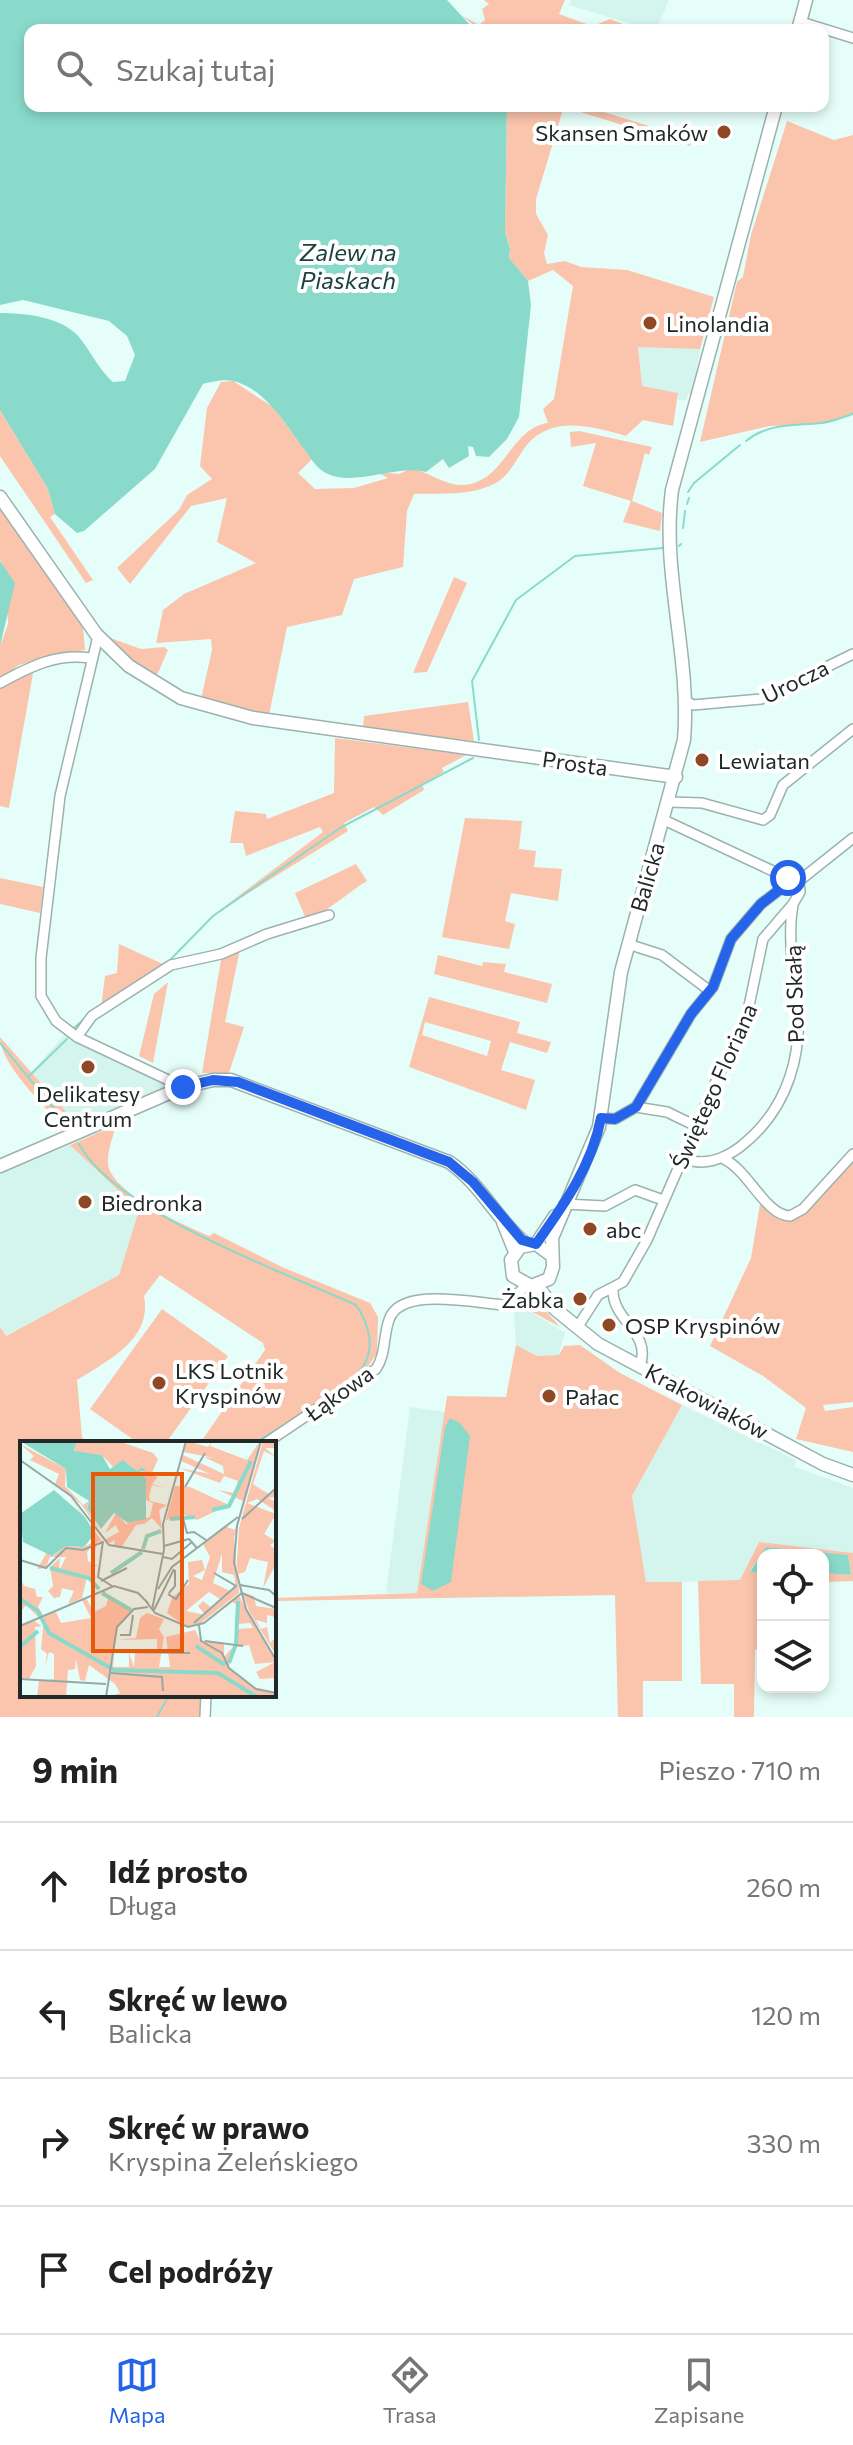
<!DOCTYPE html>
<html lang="pl">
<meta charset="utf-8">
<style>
body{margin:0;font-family:Commissioner,sans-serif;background:#f6f6f6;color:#222}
.controls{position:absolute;right:24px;bottom:24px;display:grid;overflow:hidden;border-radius:16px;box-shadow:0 4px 12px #0003}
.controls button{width:72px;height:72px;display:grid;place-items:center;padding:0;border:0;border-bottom:2px solid #e0e0e0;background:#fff;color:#222;font:40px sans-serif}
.stop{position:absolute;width:24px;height:24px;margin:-18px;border:6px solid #2563eb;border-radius:50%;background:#fff}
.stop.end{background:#2563eb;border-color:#fff;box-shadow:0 2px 8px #0008}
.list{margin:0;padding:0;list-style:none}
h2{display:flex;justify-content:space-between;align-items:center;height:104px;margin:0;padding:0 32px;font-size:34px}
h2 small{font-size:26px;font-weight:400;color:#767676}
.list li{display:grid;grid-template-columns:52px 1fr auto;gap:24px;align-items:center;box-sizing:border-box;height:128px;padding:0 32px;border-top:2px solid #e0e0e0}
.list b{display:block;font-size:30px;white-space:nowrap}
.list p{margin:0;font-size:26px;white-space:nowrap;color:#767676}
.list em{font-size:26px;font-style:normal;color:#767676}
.icon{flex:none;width:44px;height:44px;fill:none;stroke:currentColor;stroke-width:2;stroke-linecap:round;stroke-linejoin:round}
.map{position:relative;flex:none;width:853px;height:1717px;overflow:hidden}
.search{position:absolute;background:#fff;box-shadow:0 4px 12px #0003;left:24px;right:24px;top:24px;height:88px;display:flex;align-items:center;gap:20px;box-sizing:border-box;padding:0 28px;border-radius:16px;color:#767676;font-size:30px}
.sheet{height:616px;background:#fff}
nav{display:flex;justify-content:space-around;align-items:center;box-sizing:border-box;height:112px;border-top:2px solid #e0e0e0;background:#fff;font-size:22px;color:#767676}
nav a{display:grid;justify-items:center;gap:4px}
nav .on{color:#2563eb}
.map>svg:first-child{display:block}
.built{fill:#d3f5ed}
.green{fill:#fbc4ac;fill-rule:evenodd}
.water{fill:#8adacb}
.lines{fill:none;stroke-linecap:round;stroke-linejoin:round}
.stream{stroke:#8adacb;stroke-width:2}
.street-casing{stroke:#9bb2ad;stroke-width:12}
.secondary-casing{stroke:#9bb2ad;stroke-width:15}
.street{stroke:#fff;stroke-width:9}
.secondary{stroke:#fff;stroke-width:12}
.route{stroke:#2563eb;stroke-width:10}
.poi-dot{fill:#8f4724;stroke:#fff;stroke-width:3}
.labels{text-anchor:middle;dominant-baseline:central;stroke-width:8;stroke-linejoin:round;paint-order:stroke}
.poi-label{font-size:22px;fill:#202927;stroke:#fff;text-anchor:start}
.street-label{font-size:22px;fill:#202927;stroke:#fff}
.water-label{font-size:24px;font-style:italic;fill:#1d423c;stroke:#fff}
.inset-river{fill:none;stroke:#8adacb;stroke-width:4}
.inset-road{fill:none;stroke:#97a9a5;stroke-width:2}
.view{fill:#e8590c;fill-opacity:0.15;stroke:#e8590c;stroke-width:4}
.inset-edge{fill:none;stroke:#202927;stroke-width:4}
</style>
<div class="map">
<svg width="853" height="1717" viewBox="0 0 853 1717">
<rect width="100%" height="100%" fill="#e6fef9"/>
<path class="built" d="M 571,0 L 669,0 L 656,30 L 651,30 L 569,5 Z
M 638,346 L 700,349 L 692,393 L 688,394 L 686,400 L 678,400 L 678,393 L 642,387 Z
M 65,1034 L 164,1083 L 164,1087 L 77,1124 L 30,1074 Z
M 70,1145 L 139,1211 L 119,1275 L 5,1336 L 0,1327 L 0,1173 Z
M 520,1305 L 565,1333 L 559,1355 L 537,1356 L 516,1345 L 514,1314 Z
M 682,1405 L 796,1460 L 795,1467 L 853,1488 L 853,1553 L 759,1542 L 740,1580 L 646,1583 L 632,1496 Z
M 410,1407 L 445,1412 L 417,1593 L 386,1593 Z"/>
<path class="green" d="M 484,0 L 565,0 L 559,14 L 589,25 L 587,30 L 480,30 L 461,15 L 479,25 L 485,20 L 482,9 L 489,4 Z
M 610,19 L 628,26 L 628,30 L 596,30 L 598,24 Z
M 507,106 L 564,106 L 536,199 L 536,214 L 548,235 L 544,253 L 547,264 L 565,261 L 581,267 L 627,270 L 714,297 L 700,349 L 638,347 L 642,386 L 678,393 L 673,426 L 643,420 L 626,436 C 593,427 552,414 526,446 C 516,459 510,476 494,484 C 470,496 440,493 414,494 L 407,511 L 403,567 L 354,579 L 342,615 L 287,627 L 269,715 L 201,699 L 212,650 L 211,639 L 156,643 L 163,610 L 184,594 L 256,563 L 217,542 L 227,498 L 191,506 L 130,584 L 117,568 L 179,510 L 187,495 L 212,479 L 200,466 L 207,408 L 221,382 L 233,381 L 273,407 L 312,459 L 298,473 L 315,489 L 354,488 L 388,478 L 377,472 L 399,474 L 412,468 C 426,472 445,484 459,485 C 504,487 509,428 548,423 L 543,409 L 554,399 L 573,286 L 553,270 L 528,281 L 509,258 L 510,249 L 505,231 Z
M 575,106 L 584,106 L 692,139 L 690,146 L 574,110 Z
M 787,121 L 834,140 L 853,135 L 853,414 L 821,424 L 770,426 L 700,442 L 737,282 L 743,277 L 751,235 Z
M 0,410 L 48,489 L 55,514 L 50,517 L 93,580 L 86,583 L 0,456 Z
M 579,431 L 652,447 L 649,455 L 645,453 L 632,501 L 662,513 L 660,531 L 623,522 L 631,501 L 583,486 L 596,443 L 571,447 L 570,432 Z
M 0,504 L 83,628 L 85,650 L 45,657 L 19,665 L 0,679 L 0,646 L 8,624 L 6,572 L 0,560 Z
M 454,577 L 467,583 L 427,672 L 413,673 Z
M 105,636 L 141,649 L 164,647 L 168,650 L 158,673 L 151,677 Z
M 34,668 L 9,808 L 0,806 L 0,688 Z
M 468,702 L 474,741 L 363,729 L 364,716 Z
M 335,738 L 466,755 L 442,768 L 444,772 L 422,784 L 424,790 L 383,815 L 374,807 L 344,823 L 348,831 L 216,913 L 323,832 L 320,827 L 246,856 L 243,843 L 230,843 L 235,811 L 266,814 L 267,819 L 334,793 Z
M 465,818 L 522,821 L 519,849 L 536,851 L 534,867 L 562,869 L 558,901 L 511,893 L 505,921 L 515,924 L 509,949 L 442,937 Z
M 356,864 L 367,881 C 345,894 329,912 306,919 L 295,893 Z
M 0,878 L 43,887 L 40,913 L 0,904 Z
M 119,944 L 165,965 L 101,1007 L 105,976 L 117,973 Z
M 240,949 L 225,1022 L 244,1027 L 229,1073 L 202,1073 L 221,960 Z
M 438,955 L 482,966 L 483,962 L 506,964 L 504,972 L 552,984 L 547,1003 L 434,974 Z
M 168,982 L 153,1063 L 139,1056 L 154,994 Z
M 429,997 L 520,1022 L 517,1033 L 551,1042 L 547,1053 L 510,1042 L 501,1070 L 535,1080 L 526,1110 L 409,1067 ZM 425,1022 L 491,1041 L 487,1056 L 422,1035 Z
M 0,1037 L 77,1124 L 65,1129 C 46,1107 0,1065 0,1037 Z
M 116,1125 C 113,1138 103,1160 111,1173 C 128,1201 180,1223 209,1236 L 214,1233 L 282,1267 L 370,1303 L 378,1317 L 377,1353 L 365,1371 L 263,1443 L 200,1443 L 265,1350 L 263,1343 L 160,1275 L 144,1296 C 153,1339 107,1361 77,1380 L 82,1437 L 88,1443 L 22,1443 L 22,1695 L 201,1695 L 200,1717 L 0,1717 L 0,1327 L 6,1336 L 119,1275 L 139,1210 L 70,1145 Z
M 853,1163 L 853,1402 L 823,1405 L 825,1411 L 853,1407 L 853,1452 L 796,1439 L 806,1408 L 763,1376 L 710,1346 L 751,1258 L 761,1198 C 768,1211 775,1219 790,1218 Z
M 527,1304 L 543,1308 L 560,1327 L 520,1305 Z
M 162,1309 L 228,1356 L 166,1443 L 138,1443 L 90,1409 Z
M 516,1345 L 537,1356 L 559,1355 L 564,1346 L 580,1345 L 620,1373 L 682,1405 L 632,1496 L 646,1582 L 682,1582 L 682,1681 L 643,1681 L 643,1717 L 618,1717 L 615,1595 L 274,1601 L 274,1598 L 417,1593 L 447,1396 L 506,1397 Z
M 759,1542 L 853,1553 L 853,1581 L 823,1582 L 823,1573 L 851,1575 L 848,1556 L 766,1547 L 750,1571 L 763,1572 L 763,1649 L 755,1650 L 754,1717 L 734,1717 L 734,1684 L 701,1684 L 698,1581 L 740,1580 Z"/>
<path class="water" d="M 0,0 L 447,0 L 471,26 L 480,30 L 30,30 L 30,106 L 507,106 L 505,232 L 510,249 L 509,258 L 528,281 L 531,305 L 519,417 L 507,439 L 489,457 L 476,456 L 473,447 L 468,446 L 469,456 L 449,468 L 443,459 L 426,472 C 395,464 353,489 324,472 C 316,467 310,457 304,449 C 286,425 265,388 233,381 C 225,379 211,382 203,384 L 155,469 L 84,531 L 77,533 L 55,514 L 48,489 L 0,410 L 0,313 C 23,313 55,316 74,332 C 86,342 97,368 113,382 L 125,381 L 135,355 L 127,336 L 109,321 L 23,300 L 0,305 Z
M 0,561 L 15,583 L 0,646 Z
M 450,1418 L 460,1423 L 470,1436 L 451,1582 L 433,1591 L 421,1584 L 445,1427 Z
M 766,1547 L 848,1555 L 851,1575 L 823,1573 L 823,1555 L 763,1555 L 763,1572 L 750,1572 Z"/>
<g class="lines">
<path class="stream" d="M 746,441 C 768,423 793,426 821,423 C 832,422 843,417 853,414
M 688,492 L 694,483 L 740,445
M 687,504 L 689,498
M 683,528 L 685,511
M 679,546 L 681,544
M 479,740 L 472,681 L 516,600 L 575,556 L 663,548
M 170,960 L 213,916 L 340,828 L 473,758
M 73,1029 L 85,1018
M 0,1043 L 70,1128
M 28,1077 L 67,1039
M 79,1144 C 115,1212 284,1272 356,1305 C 369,1324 376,1348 362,1368 C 344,1393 282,1425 255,1443
M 157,1717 L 169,1695"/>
<defs>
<path id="street" d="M 801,22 L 853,38
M 98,636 L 60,796 L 41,958 L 41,996 L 56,1021 L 77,1037 L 183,1087
M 0,683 C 29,667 56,653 90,658
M 688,702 L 693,705 L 761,699 L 853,654
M 669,802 L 702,803 L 763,820 L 770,815 L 783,785 L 853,729
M 664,820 L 792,880
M 628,944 L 662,955 L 710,991
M 77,1037 L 92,1016 L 171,965 L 221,954 L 267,934 L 329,915
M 636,1107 L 667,1112 L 696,1126
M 601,1118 L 615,1119 L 636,1107 L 691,1014 L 713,987 L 731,939 L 761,904 L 792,880 L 799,881 L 853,838
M 683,1158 C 703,1167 724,1159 740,1147 C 789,1109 805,1051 796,990 C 792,963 788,932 793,905
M 724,1159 C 749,1171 765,1215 790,1216 L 803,1209 L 853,1154
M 564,1204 L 605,1206 L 635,1190 L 663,1200
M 613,1289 C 612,1322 652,1331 640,1366
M 577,1328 L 598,1295 L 623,1282 L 647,1240 L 720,1072 L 745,1025 L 763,939 L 793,904 L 800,892 L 799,881
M 266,1443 L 376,1369 C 386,1354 383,1337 389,1320 C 400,1285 478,1304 507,1305 L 526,1285
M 205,1717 L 206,1695"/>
<path id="secondary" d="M 798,30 L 806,0
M 0,497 L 96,634 L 129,666 L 181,698 L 253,718 L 676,777
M 0,1166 L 183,1087 L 213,1080 L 231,1080 L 449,1162 C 481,1184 497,1220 526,1244
M 503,1222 L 515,1252
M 536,1244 L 555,1216
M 551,1255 L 536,1244 L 520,1247 L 511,1260 L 513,1276 L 531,1286 L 549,1279 L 553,1267 L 552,1238 L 599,1127 L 621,972 L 684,740 C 691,656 661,574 672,490 L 776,106
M 537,1286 L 555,1309 L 598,1344 L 823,1464 L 853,1475"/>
</defs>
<use href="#street" class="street-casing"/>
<use href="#secondary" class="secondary-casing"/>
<use href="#street" class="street"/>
<use href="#secondary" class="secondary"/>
</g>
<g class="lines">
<path class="route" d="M 183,1087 L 213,1080 L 238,1082 L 449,1162 L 473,1182 L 522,1240 L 536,1244 C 563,1206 592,1166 601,1118 L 615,1119 L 636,1107 L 691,1014 L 713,987 L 731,939 L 761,904 L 792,880 L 788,878"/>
</g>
<g class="poi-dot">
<circle cx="724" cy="132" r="8"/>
<circle cx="650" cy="323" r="8"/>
<circle cx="702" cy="760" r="8"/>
<circle cx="88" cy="1067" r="8"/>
<circle cx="85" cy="1202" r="8"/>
<circle cx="590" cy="1229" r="8"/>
<circle cx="580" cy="1299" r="8"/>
<circle cx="609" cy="1325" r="8"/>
<circle cx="159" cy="1383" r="8"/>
<circle cx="549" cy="1396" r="8"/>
</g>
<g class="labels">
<g class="poi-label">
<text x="708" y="132" text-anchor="end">Skansen Smaków</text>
<text x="666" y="323">Linolandia</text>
<text x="718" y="760">Lewiatan</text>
<text x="88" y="1093" text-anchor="middle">Delikatesy<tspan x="88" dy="25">Centrum</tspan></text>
<text x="101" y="1202">Biedronka</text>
<text x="606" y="1229">abc</text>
<text x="564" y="1299" text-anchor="end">Żabka</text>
<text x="625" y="1325">OSP Kryspinów</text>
<text x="175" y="1370">LKS Lotnik<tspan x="175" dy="25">Kryspinów</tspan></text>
<text x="565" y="1396">Pałac</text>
</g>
<g class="street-label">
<text transform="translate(795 681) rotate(-26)">Urocza</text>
<text transform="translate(575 763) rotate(8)">Prosta</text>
<text transform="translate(647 877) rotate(-74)">Balicka</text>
<text transform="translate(794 994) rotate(-92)">Pod Skałą</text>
<text transform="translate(714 1086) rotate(-66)">Świętego Floriana</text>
<text transform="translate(339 1393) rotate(-36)">Łąkowa</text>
<text transform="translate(707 1401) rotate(28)">Krakowiaków</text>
</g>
<g class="water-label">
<text x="348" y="251">Zalew na<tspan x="348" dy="28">Piaskach</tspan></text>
</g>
</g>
<g transform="translate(20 1441)">
<rect width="256" height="256" fill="#e6fef9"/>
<path d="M 57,0 L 98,0 L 133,12 L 138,18 L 131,34 L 138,36 L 132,43 L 145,47 L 132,44 L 129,55 L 130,60 L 147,64 L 139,69 L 142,88 L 132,77 L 124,83 L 116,84 L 101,107 L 94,105 L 95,99 L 90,102 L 84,99 L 99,91 L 96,84 L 85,92 L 96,72 L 106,83 L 130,76 L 133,62 L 126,59 L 126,38 L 106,21 L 93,26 L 82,14 L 54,11 ZM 167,0 L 188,6 L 193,0 L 190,5 L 227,19 L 240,0 L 214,97 L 219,152 L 181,182 L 166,186 L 147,172 L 152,157 L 169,143 L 168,121 L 182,119 L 185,129 L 173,135 L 182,139 L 190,116 L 183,103 L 204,85 L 215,89 L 223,60 L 198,49 L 214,52 L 218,40 L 204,35 L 200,42 L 159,27 L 190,33 L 161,20 L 163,14 L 204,33 L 203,25 L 184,16 L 195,17 L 163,11 ZM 202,112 L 202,131 L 214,134 L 216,145 L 210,150 L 193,142 ZM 189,151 L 200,158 L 191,166 L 183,160 L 178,165 L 185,174 L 166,170 ZM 243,0 L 256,0 L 256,7 L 245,7 L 256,16 L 244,10 L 233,43 L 250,54 L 256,46 L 256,56 L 248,57 L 256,61 L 256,70 L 237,58 L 227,62 L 256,73 L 244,93 L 256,100 L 250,104 L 256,109 L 256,123 L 243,147 L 248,121 L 230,117 L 225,131 L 218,133 L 223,152 L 234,155 L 236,165 L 256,168 L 255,176 L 247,174 L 247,182 L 236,179 L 241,188 L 247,186 L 250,202 L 254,198 L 256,214 L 229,170 L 221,148 L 218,136 L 217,121 L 219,87 ZM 0,3 L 46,28 L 45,45 L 63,64 L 69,60 L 67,68 L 82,93 L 61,63 L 35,43 L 39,33 L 10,19 L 14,15 ZM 155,45 L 170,46 L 209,64 L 177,79 L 166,74 L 146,79 ZM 48,54 L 82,100 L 77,101 L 74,116 L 71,105 L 67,112 L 68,120 L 78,125 L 72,126 L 71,137 L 81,149 L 67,136 L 62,157 L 48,163 L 54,150 L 42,147 L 40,156 L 34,157 L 28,150 L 33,145 L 30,126 L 40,117 L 39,130 L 46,116 L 30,116 L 26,127 L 17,128 L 27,111 L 33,115 L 46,105 L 64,106 L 73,101 L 75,93 ZM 0,137 L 4,145 L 15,148 L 17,156 L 23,156 L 18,166 L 23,174 L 18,176 L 6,164 L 0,172 ZM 85,149 L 88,157 L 112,169 L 96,187 L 93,226 L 109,226 L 109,212 L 114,226 L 115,212 L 137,212 L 137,198 L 96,199 L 116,197 L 120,177 L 127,172 L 144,178 L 139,188 L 144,196 L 139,226 L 150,226 L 146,196 L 175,189 L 180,199 L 204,202 L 204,216 L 215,204 L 216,188 L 233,187 L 230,182 L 216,183 L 217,164 L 211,160 L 219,155 L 256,220 L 256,237 L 240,238 L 236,231 L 255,221 L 235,223 L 229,204 L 216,206 L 208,226 L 233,246 L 256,251 L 256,256 L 87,256 L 100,252 L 95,243 L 69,224 L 65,240 L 60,239 L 56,218 L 55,228 L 48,229 L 46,256 L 17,256 L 19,240 L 34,238 L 34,213 L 29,211 L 25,226 L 27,213 L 21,208 L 24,176 L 36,171 L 41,182 L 71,177 L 62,159 L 66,157 L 74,171 L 86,165 L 88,158 L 81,151 ZM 14,180 L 22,185 L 15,186 L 16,225 L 9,238 L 2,237 L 0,195 L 2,185 Z" fill="#fbc4ac" fill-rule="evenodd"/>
<path d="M 0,0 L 57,0 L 54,10 L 82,14 L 90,28 L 103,19 L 117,30 L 122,26 L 126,30 L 119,30 L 126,38 L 126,78 L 108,82 L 94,72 L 81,88 L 67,68 L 69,60 L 47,46 L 46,28 ZM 34,49 L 65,76 L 75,93 L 64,106 L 46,105 L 32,115 L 3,101 L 0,73 Z" fill="#8adacb"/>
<path class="inset-river" d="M 192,69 L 209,65 L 231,20M 150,78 L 175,76M 123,108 L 127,95 L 141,90M 30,127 L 69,137 L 79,148M 91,132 L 122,111M 82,152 L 111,169M 0,158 L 18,170 L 29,192 L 94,229 L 198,232 L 237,256M 176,205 L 205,224M 0,206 L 18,190M 209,222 L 216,203 L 218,160"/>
<path class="inset-road" d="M 241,0 L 217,85 L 214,122 L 226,168 L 256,219M 0,19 L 51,55 L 89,104 L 143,113M 165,46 L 185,12M 163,77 L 167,92 L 174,91 L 186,99M 222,78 L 256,47M 83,100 L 78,136 L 92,145M 144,105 L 169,98 L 177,107M 143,116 L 152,118 L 172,101M 0,119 L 26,127 L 46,107 L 63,109 L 83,101M 81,140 L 107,127M 220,144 L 249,149 L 256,155M 138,148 L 152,126 L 218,76M 149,152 L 155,145 L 155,129M 148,153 L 156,158 L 168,139M 125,159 L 135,172 L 168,186 L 184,182 L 222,152 L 256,167M 132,169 L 144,109 L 143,83 L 166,0M 134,169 L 154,128M 174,182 L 216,145 L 194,132M 179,184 L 181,200 L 202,212 L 209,227 L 236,248 L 256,252M 0,185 L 94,145 L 118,152 L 128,162M 100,194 L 110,194 L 113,174M 185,200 L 223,205M 95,211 L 170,212M 91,232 L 142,236 L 143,250M 0,238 L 86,243M 86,256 L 97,186 L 114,168 L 128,166"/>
<path class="view" d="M 73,33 L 162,33 L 162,210 L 73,210 Z"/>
<rect width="256" height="256" class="inset-edge"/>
</g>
</svg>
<div class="controls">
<button><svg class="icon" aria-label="locate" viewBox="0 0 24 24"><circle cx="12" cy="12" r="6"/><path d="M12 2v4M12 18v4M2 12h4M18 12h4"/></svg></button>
<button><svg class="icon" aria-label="layers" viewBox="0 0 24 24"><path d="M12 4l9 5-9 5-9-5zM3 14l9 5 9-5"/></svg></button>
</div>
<div class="stop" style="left:788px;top:878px"></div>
<div class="stop end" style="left:183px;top:1087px"></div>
<div class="search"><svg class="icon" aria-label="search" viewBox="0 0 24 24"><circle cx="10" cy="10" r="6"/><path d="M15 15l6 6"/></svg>Szukaj tutaj</div>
</div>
<section class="sheet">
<h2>9 min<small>Pieszo · 710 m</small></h2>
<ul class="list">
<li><svg class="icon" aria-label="ahead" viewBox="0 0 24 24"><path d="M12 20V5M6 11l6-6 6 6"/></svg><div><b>Idź prosto</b><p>Długa</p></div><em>260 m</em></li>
<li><svg class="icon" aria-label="left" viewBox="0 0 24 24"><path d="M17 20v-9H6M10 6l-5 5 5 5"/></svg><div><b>Skręć w lewo</b><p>Balicka</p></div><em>120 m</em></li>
<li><svg class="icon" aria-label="right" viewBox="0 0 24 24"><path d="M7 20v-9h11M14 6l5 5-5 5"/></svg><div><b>Skręć w prawo</b><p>Kryspina Żeleńskiego</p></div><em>330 m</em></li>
<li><svg class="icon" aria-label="arrive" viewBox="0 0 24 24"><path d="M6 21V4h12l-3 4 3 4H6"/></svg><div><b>Cel podróży</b></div></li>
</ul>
</section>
<nav>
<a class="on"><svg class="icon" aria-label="map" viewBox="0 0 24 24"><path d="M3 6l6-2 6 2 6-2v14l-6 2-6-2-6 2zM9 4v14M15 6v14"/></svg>Mapa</a>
<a><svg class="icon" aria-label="directions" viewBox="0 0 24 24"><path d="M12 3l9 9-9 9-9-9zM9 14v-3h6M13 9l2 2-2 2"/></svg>Trasa</a>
<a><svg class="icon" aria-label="saved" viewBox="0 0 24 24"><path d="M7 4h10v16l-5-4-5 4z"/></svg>Zapisane</a>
</nav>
